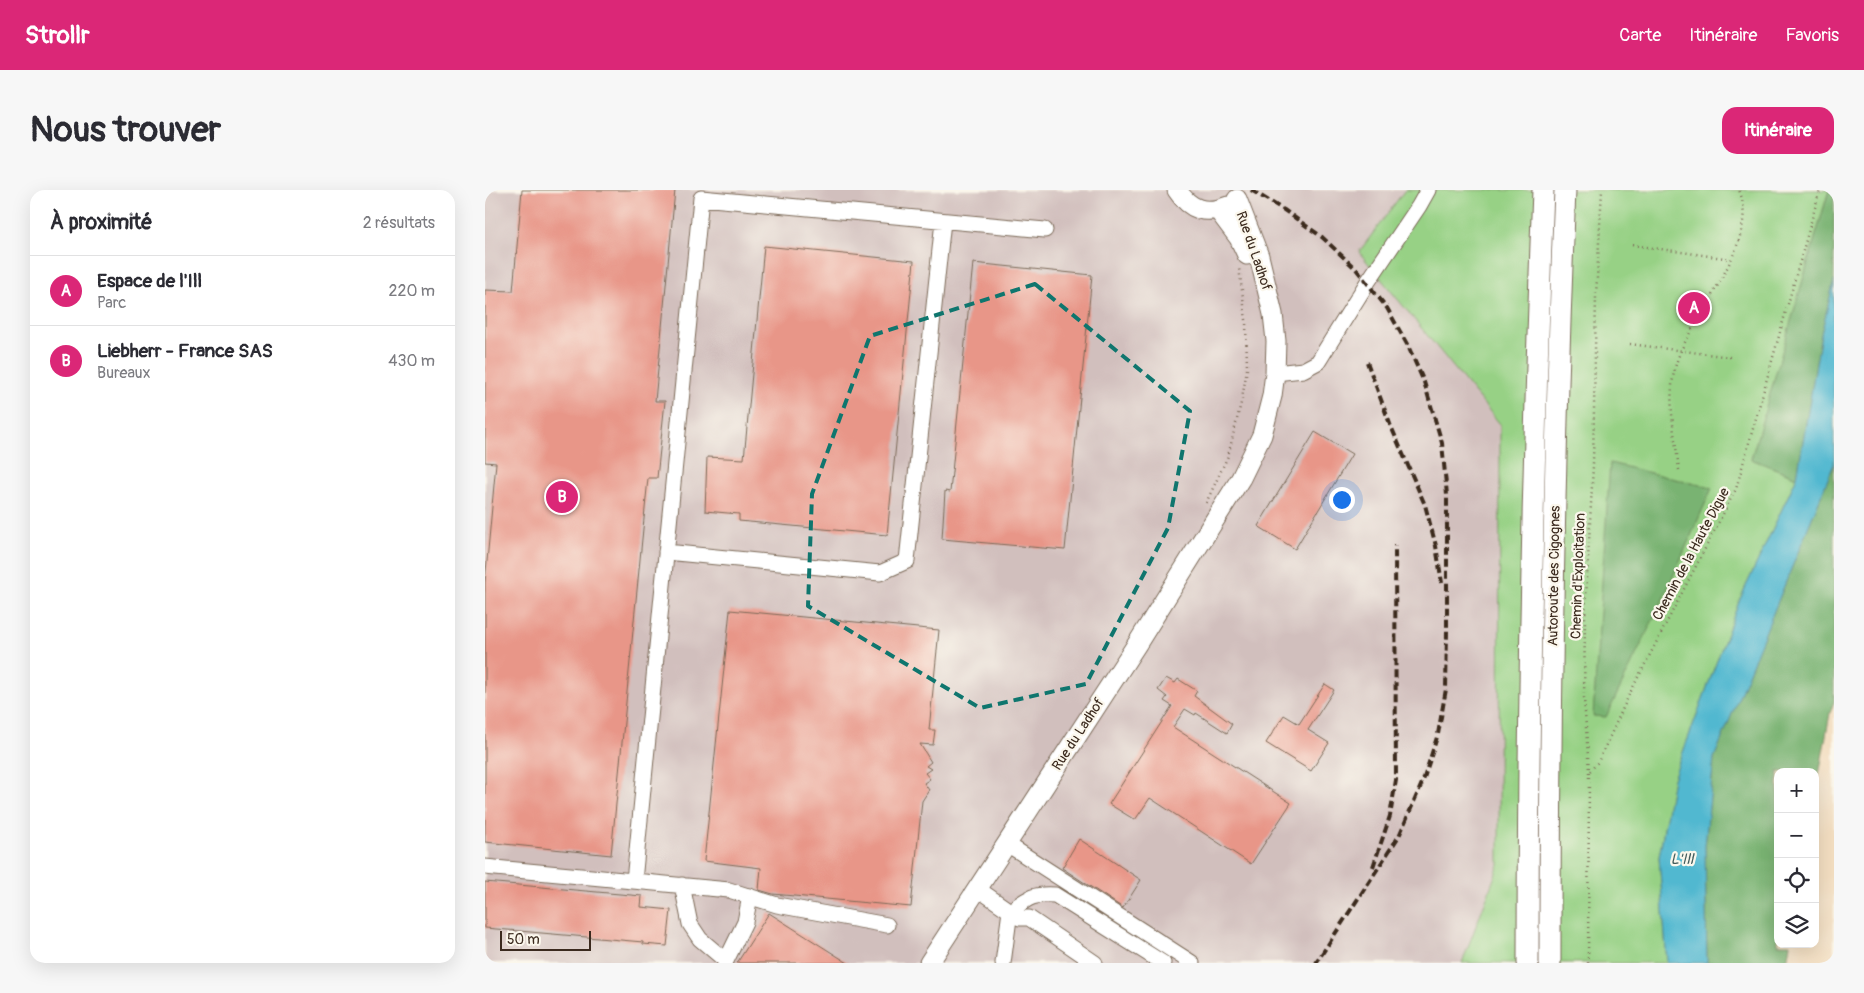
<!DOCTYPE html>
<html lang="fr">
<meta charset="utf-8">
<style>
body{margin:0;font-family:Pangolin,sans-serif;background:#f7f7f7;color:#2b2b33}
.controls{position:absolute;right:15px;bottom:15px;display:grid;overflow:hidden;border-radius:10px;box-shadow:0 5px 20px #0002}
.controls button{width:45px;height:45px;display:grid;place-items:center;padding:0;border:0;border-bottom:1px solid #e1e1e2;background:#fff;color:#2b2b33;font:25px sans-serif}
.scale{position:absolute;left:15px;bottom:12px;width:91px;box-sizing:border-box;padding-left:5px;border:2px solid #3b2a1e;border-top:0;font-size:14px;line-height:18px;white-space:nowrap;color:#3b2a1e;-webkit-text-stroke:4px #fbf7ec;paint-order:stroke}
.you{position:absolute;left:856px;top:309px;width:18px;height:18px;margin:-12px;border:4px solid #fff;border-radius:50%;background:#1a73e8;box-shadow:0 0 0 8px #1a73e833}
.badge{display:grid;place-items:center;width:32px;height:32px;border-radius:50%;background:#db2777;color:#fff;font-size:16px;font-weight:700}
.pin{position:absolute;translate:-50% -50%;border:2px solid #fff;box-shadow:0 1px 5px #0006}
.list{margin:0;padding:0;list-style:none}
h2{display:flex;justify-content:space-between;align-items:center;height:65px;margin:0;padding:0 20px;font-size:21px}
h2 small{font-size:16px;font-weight:400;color:#7c7c81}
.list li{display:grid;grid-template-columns:32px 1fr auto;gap:15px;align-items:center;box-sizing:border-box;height:70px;padding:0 20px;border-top:1px solid #e1e1e2}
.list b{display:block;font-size:19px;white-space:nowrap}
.list p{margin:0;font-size:16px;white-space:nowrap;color:#7c7c81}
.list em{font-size:16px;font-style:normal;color:#7c7c81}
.icon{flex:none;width:28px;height:28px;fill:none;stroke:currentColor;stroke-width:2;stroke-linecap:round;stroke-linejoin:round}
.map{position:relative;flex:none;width:1349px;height:773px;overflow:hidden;border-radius:15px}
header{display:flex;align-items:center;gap:30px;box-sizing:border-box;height:70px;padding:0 25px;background:#db2777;color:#fff}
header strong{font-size:24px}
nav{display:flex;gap:28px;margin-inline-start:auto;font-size:18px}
.intro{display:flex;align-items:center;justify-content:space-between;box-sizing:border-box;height:120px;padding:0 30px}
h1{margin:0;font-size:35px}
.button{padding:12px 22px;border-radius:15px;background:#db2777;color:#fff;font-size:18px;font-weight:700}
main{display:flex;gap:30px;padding:0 30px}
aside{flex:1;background:#fff;border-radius:15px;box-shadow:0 5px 20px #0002}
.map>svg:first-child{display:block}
.industrial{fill:#d1bfbd}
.green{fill:#97d185;stroke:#697e52}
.forest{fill:#79b372;stroke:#5a6e48}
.water{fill:#51b8d0;stroke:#467177}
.building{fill:#e89688}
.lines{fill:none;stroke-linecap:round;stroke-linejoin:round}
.minor-casing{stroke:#7b6957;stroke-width:17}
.major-casing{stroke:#7b6957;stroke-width:21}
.highway-casing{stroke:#7b6957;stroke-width:23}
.path{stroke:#7b6957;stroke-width:2.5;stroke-dasharray:1 4;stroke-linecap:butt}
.minor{stroke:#fff;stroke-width:15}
.major{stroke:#fff;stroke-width:19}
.highway{stroke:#fff;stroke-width:21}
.rail{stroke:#3b2a1e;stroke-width:4;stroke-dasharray:8 4;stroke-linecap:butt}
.marked{fill:none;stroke:#0f766e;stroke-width:4;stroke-dasharray:10 6;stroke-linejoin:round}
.labels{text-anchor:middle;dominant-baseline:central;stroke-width:4.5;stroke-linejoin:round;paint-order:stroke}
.street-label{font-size:14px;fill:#3b2a1e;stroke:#fbf7ec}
.water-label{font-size:15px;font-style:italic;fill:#435c5c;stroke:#fbf7ec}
</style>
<header>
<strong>Strollr</strong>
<nav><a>Carte</a><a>Itinéraire</a><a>Favoris</a></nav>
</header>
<div class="intro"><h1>Nous trouver</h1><a class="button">Itinéraire</a></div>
<main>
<aside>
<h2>À proximité<small>2 résultats</small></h2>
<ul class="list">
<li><span class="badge">A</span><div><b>Espace de l'Ill</b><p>Parc</p></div><em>220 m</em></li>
<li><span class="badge">B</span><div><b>Liebherr - France SAS</b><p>Bureaux</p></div><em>430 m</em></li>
</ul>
</aside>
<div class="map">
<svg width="1349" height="773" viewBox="0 0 1349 773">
<rect width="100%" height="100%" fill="#fbf7ec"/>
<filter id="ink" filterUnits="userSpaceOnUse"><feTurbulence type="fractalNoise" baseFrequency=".02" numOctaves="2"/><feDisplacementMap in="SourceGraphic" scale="10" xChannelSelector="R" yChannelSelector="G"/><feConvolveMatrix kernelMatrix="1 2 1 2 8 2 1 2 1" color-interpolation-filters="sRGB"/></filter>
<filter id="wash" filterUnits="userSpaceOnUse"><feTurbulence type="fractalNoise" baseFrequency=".0096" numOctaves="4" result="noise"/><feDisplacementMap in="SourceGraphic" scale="20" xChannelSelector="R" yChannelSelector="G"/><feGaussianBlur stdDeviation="1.12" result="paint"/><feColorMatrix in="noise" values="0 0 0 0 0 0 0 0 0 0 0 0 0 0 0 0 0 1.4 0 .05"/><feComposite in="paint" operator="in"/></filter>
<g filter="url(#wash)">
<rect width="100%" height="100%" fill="#f3dec1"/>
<path class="industrial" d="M 0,0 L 925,0 L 881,70 L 1015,234 L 1014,675 L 977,773 L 0,773 Z"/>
<path class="green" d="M 920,0 L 1344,0 L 1267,269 L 1312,287 L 1255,409 L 1188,589 L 1174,667 L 1182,773 L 977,773 L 1014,675 L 1015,234 L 874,62 Z"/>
<path class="forest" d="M 1344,0 L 1349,0 L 1349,91 L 1336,144 L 1312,287 L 1266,269 Z
M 1125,273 L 1227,298 L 1178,409 L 1121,527 L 1108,526 Z
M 1349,274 L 1349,511 L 1345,523 L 1330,607 L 1330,582 L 1293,582 L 1293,754 L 1305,754 L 1302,773 L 1222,773 L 1220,656 L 1229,568 Z"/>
<path class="water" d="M 1349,91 L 1349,274 L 1229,568 L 1220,656 L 1222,773 L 1182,773 L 1174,667 L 1188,589 L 1255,409 L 1312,287 L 1336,144 Z"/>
<g id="blocks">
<path class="building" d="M 37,0 L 190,0 L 170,211 L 180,211 L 172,288 L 163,288 L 126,665 L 0,652 L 0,393 L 11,273 L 0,272 L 0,100 L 28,101 Z
M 279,56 L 429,71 L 402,345 L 254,331 L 254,324 L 220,321 L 222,267 L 259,269 Z
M 488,73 L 607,85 L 580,360 L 457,349 L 460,301 L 465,302 Z
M 830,242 L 867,264 L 810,359 L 773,336 Z
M 245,420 L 454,440 L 444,540 L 450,540 L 448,555 L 435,554 L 446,572 L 441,576 L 446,579 L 440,583 L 445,589 L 439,593 L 444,600 L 437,611 L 426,717 L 288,704 L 274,700 L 276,678 L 219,671 Z
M 681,488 L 690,493 L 693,489 L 712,501 L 709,506 L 747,534 L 742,543 L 711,523 L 710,525 L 700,519 L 688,537 L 806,613 L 766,674 L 665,608 L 650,630 L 624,614 L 687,516 L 679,511 L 682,507 L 673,500 Z
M 840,494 L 849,500 L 823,540 L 844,553 L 826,581 L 781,553 L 799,525 L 814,534 Z
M 594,649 L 656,690 L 638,718 L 577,678 Z
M 0,692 L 157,706 L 156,717 L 186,720 L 182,756 L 158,754 L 158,752 L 0,738 Z
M 284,723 L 363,773 L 252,773 Z"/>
</g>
</g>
<g filter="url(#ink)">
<use href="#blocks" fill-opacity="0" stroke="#7b6957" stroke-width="1"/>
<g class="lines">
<defs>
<path id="minor" d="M 790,183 L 818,180 L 833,172 L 882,93 L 934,16 L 943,0
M 181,362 L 395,383 L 422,371 L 458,31
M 522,654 L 707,773
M 0,677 L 244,700 L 292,715 L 402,735
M 149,691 L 216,8 L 560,40
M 197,695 L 205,734 L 215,749 L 241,771
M 493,699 L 535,728 L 544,728 L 610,773
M 240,773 L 260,732 L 265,706
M 518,773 L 525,721 C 542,709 548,703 570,705 L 678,773"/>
<path id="major" d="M 692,0 C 705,20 720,25 743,16
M 733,20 L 754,48 L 762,65
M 444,773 L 652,454 L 756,288 L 777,245 L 787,206 L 790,183 L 791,151 L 788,124 L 774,66 L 752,9"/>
<path id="highway" d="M 1043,773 C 1043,515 1048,258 1058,0
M 1065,773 C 1065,515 1069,257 1080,0"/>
</defs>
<use href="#minor" class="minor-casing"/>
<use href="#major" class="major-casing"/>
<use href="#highway" class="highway-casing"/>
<path class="path" d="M 1147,55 L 1246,69
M 1145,154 L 1245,167
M 1194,280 C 1190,244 1181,209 1191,174 C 1206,124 1277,53 1254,0
M 721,313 L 743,266 L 757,209 L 762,179 L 761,130 L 754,78
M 1105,581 L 1113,572 L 1145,503 L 1251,299 L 1335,0
M 1103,773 L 1104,581 L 1099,509 L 1100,427 L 1108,276 L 1111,105 L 1117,0"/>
<use href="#minor" class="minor"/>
<use href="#major" class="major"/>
<use href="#highway" class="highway"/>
<path class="rail" d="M 766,0 L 799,20 L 837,47 L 871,79 L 902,118 L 923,156 L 939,192 L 957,253 L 962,305 L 962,441 L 961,499 L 953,544 L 938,591 L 914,646 L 831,773
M 882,172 L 905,234 L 940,315 L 951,356 L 957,393
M 888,677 L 905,626 L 911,590 L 910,355"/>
</g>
</g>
<path class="marked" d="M 550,94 L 705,221 L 683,338 L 601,494 L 495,518 L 323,416 L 327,304 L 385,146 Z"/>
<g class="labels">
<g class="street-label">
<text transform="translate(769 61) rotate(71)">Rue du Ladhof</text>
<text transform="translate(1206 364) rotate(-62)">Chemin de la Haute Digue</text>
<text transform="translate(1069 386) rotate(-89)">Autoroute des Cigognes</text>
<text transform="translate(1093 386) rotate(-88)">Chemin d'Exploitation</text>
<text transform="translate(593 544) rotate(-57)">Rue du Ladhof</text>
</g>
<g class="water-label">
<text x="1197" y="669">L'Ill</text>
</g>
</g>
</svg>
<div class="controls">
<button>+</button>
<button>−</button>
<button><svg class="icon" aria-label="locate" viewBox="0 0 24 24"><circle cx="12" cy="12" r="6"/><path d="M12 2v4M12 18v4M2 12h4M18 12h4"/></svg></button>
<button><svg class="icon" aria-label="layers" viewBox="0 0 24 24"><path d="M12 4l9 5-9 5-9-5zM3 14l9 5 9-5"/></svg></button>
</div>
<div class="scale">50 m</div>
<div class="you"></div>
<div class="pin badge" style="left:1209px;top:118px">A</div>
<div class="pin badge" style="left:77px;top:307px">B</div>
</div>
</main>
